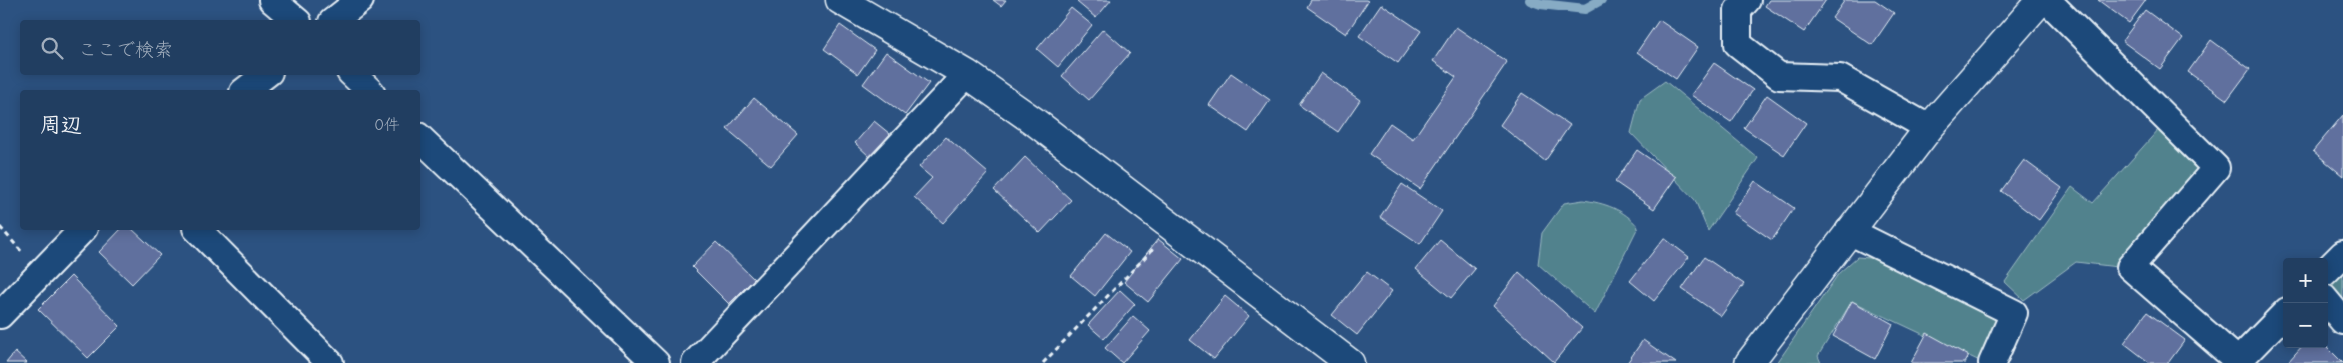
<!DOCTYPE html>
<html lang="ja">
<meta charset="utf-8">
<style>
body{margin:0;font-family:"Comic Neue","Klee One",sans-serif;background:#294567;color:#f1f3f6}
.controls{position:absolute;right:15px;bottom:15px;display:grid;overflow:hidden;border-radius:5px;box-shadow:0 2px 12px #0003}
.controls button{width:45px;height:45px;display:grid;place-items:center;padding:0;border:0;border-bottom:1px solid #3e5776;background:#213e61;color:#f1f3f6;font:25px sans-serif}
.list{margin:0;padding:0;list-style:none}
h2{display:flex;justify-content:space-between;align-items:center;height:65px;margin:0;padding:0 20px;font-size:21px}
h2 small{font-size:16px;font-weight:400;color:#a2aebd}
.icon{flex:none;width:28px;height:28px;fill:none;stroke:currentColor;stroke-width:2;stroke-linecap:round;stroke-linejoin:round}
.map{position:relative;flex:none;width:2343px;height:363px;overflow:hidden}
.search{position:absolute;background:#213e61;box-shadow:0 2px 12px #0003;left:20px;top:20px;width:400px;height:55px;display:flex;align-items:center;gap:12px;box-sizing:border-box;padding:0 18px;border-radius:5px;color:#a2aebd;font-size:19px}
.panel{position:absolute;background:#213e61;box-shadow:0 2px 12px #0003;left:20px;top:90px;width:400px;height:140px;border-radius:5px}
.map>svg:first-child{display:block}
.green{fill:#51828d;stroke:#9cbac2}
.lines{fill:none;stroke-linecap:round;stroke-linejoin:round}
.stream{stroke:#87abc4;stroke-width:10}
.building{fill:#60709e;stroke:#e8f1f8}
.street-casing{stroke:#e8f1f8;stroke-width:30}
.secondary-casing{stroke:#e8f1f8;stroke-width:31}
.path{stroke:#e8f1f8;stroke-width:3;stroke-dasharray:5 4;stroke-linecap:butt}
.street{stroke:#1f4a7a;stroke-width:26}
.secondary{stroke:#1f4a7a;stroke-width:28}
</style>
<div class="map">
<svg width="2343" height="363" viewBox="0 0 2343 363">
<rect width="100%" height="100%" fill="#2c5281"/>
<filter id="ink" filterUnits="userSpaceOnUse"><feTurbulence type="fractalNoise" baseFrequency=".02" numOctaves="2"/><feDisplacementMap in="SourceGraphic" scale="10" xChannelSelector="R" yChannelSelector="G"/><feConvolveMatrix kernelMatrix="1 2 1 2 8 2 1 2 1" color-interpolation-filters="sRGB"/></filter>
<g filter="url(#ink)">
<path class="green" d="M 1665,81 L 1758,158 L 1708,231 L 1695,200 L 1631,133 L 1640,99 Z
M 2167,120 L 2216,168 L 2126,268 L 2076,262 L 2024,300 L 2005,282 L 2072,187 L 2093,203 Z
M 1583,200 C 1604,203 1624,209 1638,227 L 1595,314 L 1538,264 L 1542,233 L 1564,203 Z
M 2343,256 L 2343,305 L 2324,280 Z
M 1857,257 L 1910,261 L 2014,313 L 1984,363 L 1852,301 L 1818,356 L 1821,363 L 1777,363 L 1839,273 Z"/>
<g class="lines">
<path class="stream" d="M 1530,0 L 1541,4 L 1585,9 L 1601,0"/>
</g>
<path class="building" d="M 993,0 L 1006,0 L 1001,6 Z
M 1079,0 L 1111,0 L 1096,18 L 1077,2 Z
M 1311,0 L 1366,0 L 1368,1 L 1346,34 L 1307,7 Z
M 1769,0 L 1826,0 L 1804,32 L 1765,6 Z
M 1845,0 L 1875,0 L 1894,13 L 1872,45 L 1832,18 Z
M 2098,0 L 2146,0 L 2129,23 Z
M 1381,4 L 1421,31 L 1398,63 L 1359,36 Z
M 1071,8 L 1092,25 L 1058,67 L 1037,49 Z
M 2145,10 L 2183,38 L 2160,69 L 2122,41 Z
M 1659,20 L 1698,47 L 1676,79 L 1637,52 Z
M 840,25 L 875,50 L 858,74 L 824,49 Z
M 1456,27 L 1507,62 L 1420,189 L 1369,154 L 1390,123 L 1413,139 L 1456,77 L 1433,61 Z
M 1103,29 L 1130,53 L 1089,100 L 1062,76 Z
M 2211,40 L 2250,69 L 2227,100 L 2188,72 Z
M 886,52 L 929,83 L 905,115 L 863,84 Z
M 1714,63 L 1753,90 L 1731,122 L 1691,95 Z
M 1231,73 L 1270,100 L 1248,132 L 1209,105 Z
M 1321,73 L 1360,100 L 1338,132 L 1299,105 Z
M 1522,93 L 1570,125 L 1545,161 L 1500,125 Z
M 1767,95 L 1806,123 L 1784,155 L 1744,128 Z
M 754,98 L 798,135 L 771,166 L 727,129 Z
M 2343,115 L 2343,176 L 2313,151 Z
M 874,121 L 890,134 L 870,157 L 855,143 Z
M 946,137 L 988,173 L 943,223 L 914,197 L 932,178 L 919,167 Z
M 1637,150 L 1676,177 L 1654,209 L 1615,182 Z
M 1025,157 L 1071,200 L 1040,233 L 994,190 Z
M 2024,160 L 2062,188 L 2039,220 L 2001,191 Z
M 1755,181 L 1794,208 L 1772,240 L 1733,213 Z
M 1402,184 L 1442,211 L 1420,244 L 1380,217 Z
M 122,228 L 131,228 L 160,255 L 132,284 L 99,252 Z
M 1106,233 L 1130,252 L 1095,296 L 1071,276 Z
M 1664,238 L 1689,257 L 1654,301 L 1630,281 Z
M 1158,239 L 1183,259 L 1148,302 L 1124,282 Z
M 1440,240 L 1475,269 L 1451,298 L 1416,269 Z
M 716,242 L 754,279 L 729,304 L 692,267 Z
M 1704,257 L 1744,284 L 1721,316 L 1682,289 Z
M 1367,272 L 1392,291 L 1357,335 L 1332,315 Z
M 1519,272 L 1582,328 L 1554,362 L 1493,306 Z
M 71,276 L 120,326 L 88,358 L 38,309 Z
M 1120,290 L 1135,304 L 1104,339 L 1088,325 Z
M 1225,296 L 1249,316 L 1214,359 L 1190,340 Z
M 1852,301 L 1893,324 L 1875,359 L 1833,336 Z
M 2147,312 L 2185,340 L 2168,363 L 2150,363 L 2124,343 Z
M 1133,316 L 1150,331 L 1122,363 L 1105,348 Z
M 1927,333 L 1969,356 L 1965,363 L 1911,363 Z
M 1643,340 L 1676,363 L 1627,363 Z
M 2304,344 L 2324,344 L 2343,363 L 2287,363 Z
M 15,352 L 27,363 L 6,363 Z"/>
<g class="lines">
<defs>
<path id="street" d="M 272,0 L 298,22
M 1747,0 L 1738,10 L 1738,44 L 1779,76 L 1840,78 L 1929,128
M 2047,0 L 2216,168 L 2130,267 L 2238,361
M 332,22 L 360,0
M 350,72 L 371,92
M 243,92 L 269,72
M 418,136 L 656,363
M 196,228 L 330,363
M 1849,231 L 2014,313 L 1992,363
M 2324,273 L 2343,254
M 2324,298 L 2343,321
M 0,315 L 84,228
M 695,363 L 967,74
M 2236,363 L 2287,311"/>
<path id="secondary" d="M 840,0 L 967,74 L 1035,122 L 1350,363
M 1749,363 L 1929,128 L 2041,0"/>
</defs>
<use href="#street" class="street-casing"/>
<use href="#secondary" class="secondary-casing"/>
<path class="path" d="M 0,227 L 21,251
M 1043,363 L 1153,249"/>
<use href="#street" class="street"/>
<use href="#secondary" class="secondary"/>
</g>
</g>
</svg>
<div class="controls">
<button>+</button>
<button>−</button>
</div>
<div class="search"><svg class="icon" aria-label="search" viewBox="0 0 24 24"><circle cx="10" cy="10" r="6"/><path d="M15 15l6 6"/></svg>ここで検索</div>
<section class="panel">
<h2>周辺<small>0件</small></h2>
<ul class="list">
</ul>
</section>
</div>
